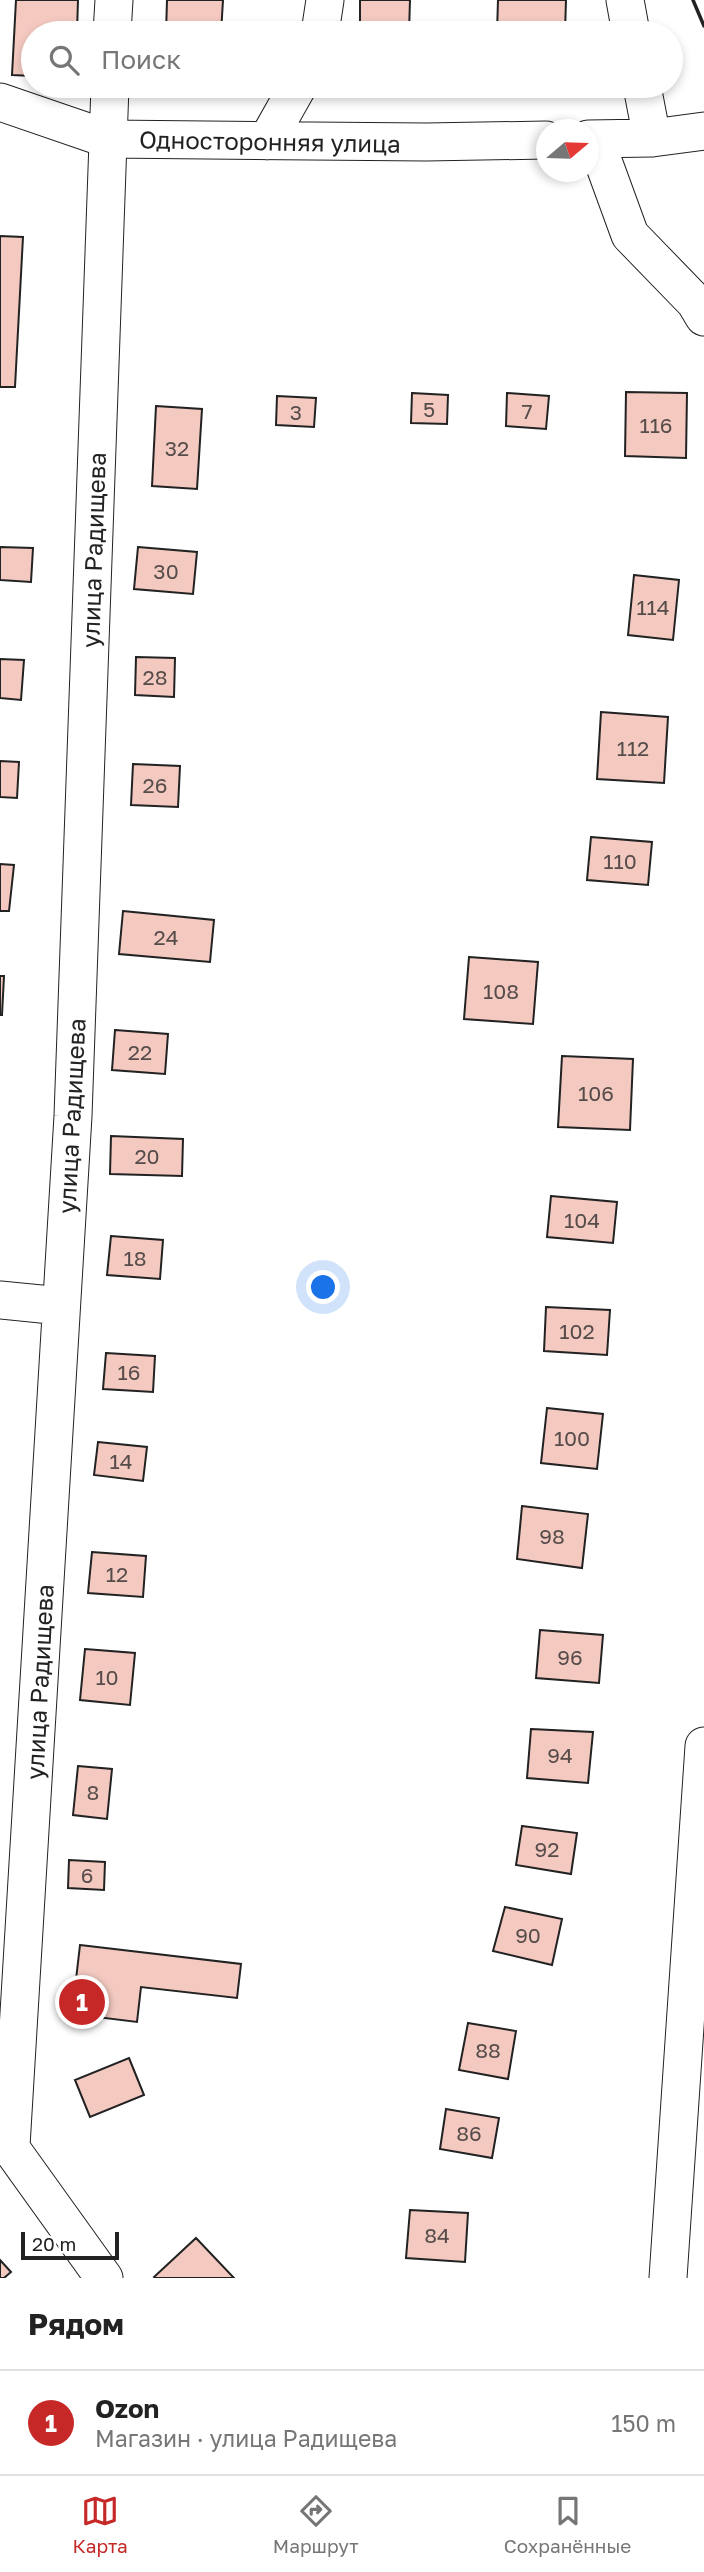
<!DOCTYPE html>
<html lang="ru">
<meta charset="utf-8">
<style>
body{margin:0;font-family:"Golos Text",sans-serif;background:#f2f2f2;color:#222}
.compass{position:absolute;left:536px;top:119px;width:63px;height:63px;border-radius:50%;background:#fff;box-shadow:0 4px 10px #0003;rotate:71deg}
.scale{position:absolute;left:21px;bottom:18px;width:98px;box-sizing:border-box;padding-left:7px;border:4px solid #222;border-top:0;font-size:19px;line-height:24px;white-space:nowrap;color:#222;-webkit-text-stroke:5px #fff;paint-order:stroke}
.you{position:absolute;left:324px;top:1288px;width:24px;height:24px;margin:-18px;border:5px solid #fff;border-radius:50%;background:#1a73e8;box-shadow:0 0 0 10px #1a73e833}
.badge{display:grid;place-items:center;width:46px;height:46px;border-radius:50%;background:#c62828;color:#fff;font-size:23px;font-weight:700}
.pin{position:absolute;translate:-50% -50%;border:4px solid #fff;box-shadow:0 2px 7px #0006}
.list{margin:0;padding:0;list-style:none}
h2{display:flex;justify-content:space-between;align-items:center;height:91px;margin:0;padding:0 28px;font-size:30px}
h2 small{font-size:23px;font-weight:400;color:#767676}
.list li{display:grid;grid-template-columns:46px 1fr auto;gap:21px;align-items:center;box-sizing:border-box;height:105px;padding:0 28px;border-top:2px solid #e0e0e0}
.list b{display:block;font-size:26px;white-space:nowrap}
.list p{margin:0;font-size:23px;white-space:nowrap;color:#767676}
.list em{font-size:23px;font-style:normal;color:#767676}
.icon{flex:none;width:38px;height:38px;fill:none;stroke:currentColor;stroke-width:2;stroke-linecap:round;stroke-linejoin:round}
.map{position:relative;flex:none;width:704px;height:2278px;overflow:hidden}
.search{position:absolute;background:#fff;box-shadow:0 4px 10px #0003;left:21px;right:21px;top:21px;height:77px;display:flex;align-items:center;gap:18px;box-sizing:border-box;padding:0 24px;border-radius:38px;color:#767676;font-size:26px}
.sheet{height:196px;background:#fff}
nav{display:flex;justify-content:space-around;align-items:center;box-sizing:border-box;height:98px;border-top:2px solid #e0e0e0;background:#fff;font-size:19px;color:#767676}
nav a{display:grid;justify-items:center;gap:4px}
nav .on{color:#c62828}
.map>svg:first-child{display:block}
.building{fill:#f3c9c0;stroke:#222;stroke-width:2}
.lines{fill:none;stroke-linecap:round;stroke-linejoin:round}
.minor-casing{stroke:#222;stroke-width:39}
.minor{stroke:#fff;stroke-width:37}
.wall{stroke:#222;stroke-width:3.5}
.labels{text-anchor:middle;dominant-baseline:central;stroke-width:5;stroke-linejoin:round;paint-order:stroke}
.number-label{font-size:21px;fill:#564c4a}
.street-label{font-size:24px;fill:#222;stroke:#fff}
</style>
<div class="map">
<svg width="704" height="2278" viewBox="0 0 704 2278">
<rect width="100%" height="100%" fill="#fff"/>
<path class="building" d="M 16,0 L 78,0 L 77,33 L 33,33 L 33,76 L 12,75 Z
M 167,0 L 223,0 L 221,33 L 166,33 Z
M 360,0 L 410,0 L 409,33 L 360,33 Z
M 498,0 L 566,0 L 565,33 L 497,33 Z
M 0,236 L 23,237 L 15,387 L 0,387 Z
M 626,392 L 687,393 L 686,458 L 625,456 Z
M 412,393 L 448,395 L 447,424 L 411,423 Z
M 507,393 L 549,396 L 546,429 L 506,426 Z
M 277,396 L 316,398 L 314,427 L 276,425 Z
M 156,406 L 202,409 L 197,489 L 152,486 Z
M 0,547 L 33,548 L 31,582 L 0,580 Z
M 138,547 L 197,552 L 193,594 L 134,589 Z
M 634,575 L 679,580 L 673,640 L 628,635 Z
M 136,657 L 175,658 L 174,697 L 135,695 Z
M 0,659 L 24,660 L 21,700 L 0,698 Z
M 601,712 L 668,717 L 664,783 L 597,779 Z
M 0,761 L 19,762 L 17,798 L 0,797 Z
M 133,764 L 180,766 L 178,807 L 131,805 Z
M 591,837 L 652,842 L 648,885 L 587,880 Z
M 0,864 L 14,865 L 9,911 L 0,911 Z
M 123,911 L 214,920 L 210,962 L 119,954 Z
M 469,957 L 538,962 L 533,1024 L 464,1019 Z
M 0,976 L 4,976 L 2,1015 L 0,1015 Z
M 115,1030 L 168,1034 L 165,1074 L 112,1070 Z
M 562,1056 L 633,1059 L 630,1130 L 558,1127 Z
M 111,1136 L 183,1139 L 182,1176 L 110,1174 Z
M 551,1196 L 617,1202 L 613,1243 L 547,1237 Z
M 111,1236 L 163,1240 L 160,1279 L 107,1275 Z
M 546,1307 L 610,1310 L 607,1355 L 544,1351 Z
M 106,1353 L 155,1356 L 153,1392 L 103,1389 Z
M 547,1408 L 603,1414 L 597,1469 L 541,1463 Z
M 98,1442 L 147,1447 L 143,1481 L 94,1475 Z
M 522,1506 L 588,1514 L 582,1568 L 517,1559 Z
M 92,1552 L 146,1556 L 143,1597 L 88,1593 Z
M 540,1630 L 603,1635 L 599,1683 L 536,1678 Z
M 85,1649 L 135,1653 L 130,1705 L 80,1700 Z
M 531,1729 L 593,1732 L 588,1783 L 527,1778 Z
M 78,1766 L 112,1769 L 107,1819 L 73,1815 Z
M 522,1826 L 577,1833 L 571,1874 L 516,1865 Z
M 69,1860 L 105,1862 L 104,1890 L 68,1888 Z
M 505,1907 L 562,1919 L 552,1965 L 493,1951 Z
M 80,1945 L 241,1964 L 237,1998 L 141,1987 L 137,2022 L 72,2014 Z
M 468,2023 L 516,2031 L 508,2079 L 459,2070 Z
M 129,2058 L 144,2095 L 90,2117 L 75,2080 Z
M 446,2109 L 499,2118 L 492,2158 L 440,2149 Z
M 410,2210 L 468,2213 L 465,2262 L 406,2258 Z
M 196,2238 L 234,2278 L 155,2278 L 154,2277 Z
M 0,2260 L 11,2272 L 4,2278 L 0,2278 Z"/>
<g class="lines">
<defs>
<path id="minor" d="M 625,0 L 631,33
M 112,33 L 114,0
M 320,33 L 325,0
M 642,86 L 652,138
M 0,102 L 108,139 L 426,142 L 546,140
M 588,139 L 652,138 L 704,131
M 595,139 L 630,235 L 695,302 L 704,317
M 267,141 L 298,86
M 0,1300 L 61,1306
M 0,2133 L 104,2278
M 11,2146 L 73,1116 L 110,86
M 668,2278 L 704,1746"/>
</defs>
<use href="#minor" class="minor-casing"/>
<use href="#minor" class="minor"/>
<path class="wall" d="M 693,0 L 704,26"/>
</g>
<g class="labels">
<g class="number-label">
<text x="429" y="409">5</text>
<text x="527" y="411">7</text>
<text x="296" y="412">3</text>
<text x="656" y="425">116</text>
<text x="177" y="448">32</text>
<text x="166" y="571">30</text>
<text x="653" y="607">114</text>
<text x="155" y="677">28</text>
<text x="633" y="748">112</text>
<text x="155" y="785">26</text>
<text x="620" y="861">110</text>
<text x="166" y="937">24</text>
<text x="501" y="991">108</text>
<text x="140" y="1052">22</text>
<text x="596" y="1093">106</text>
<text x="147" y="1156">20</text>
<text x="582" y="1220">104</text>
<text x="135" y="1258">18</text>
<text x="577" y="1331">102</text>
<text x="129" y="1372">16</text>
<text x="572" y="1438">100</text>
<text x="121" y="1461">14</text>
<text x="552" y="1536">98</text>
<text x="117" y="1574">12</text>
<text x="570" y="1657">96</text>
<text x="107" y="1677">10</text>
<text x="560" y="1755">94</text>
<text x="93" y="1792">8</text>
<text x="547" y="1849">92</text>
<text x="87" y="1875">6</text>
<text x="528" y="1935">90</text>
<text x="488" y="2050">88</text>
<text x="469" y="2133">86</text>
<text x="437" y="2235">84</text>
</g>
<g class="street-label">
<text transform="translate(270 141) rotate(1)">Односторонняя улица</text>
<text transform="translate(93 550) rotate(-88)">улица Радищева</text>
<text transform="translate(71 1116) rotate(-87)">улица Радищева</text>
<text transform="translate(39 1682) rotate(-87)">улица Радищева</text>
</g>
</g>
</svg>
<svg class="compass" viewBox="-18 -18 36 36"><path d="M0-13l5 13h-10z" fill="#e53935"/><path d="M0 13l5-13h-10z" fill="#767676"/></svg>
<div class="scale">20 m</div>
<div class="you"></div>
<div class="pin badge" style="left:82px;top:2002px">1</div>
<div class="search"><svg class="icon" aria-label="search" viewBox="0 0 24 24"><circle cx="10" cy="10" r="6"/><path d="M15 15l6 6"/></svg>Поиск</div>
</div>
<section class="sheet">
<h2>Рядом<small></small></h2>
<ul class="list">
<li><span class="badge">1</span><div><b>Ozon</b><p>Магазин · улица Радищева</p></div><em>150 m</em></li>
</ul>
</section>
<nav>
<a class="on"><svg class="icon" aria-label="map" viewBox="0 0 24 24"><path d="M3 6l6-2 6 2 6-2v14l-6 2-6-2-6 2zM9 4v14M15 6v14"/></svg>Карта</a>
<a><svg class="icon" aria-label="directions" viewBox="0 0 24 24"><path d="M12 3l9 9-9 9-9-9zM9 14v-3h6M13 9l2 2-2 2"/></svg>Маршрут</a>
<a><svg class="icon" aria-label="saved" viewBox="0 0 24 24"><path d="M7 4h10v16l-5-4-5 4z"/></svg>Сохранённые</a>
</nav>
